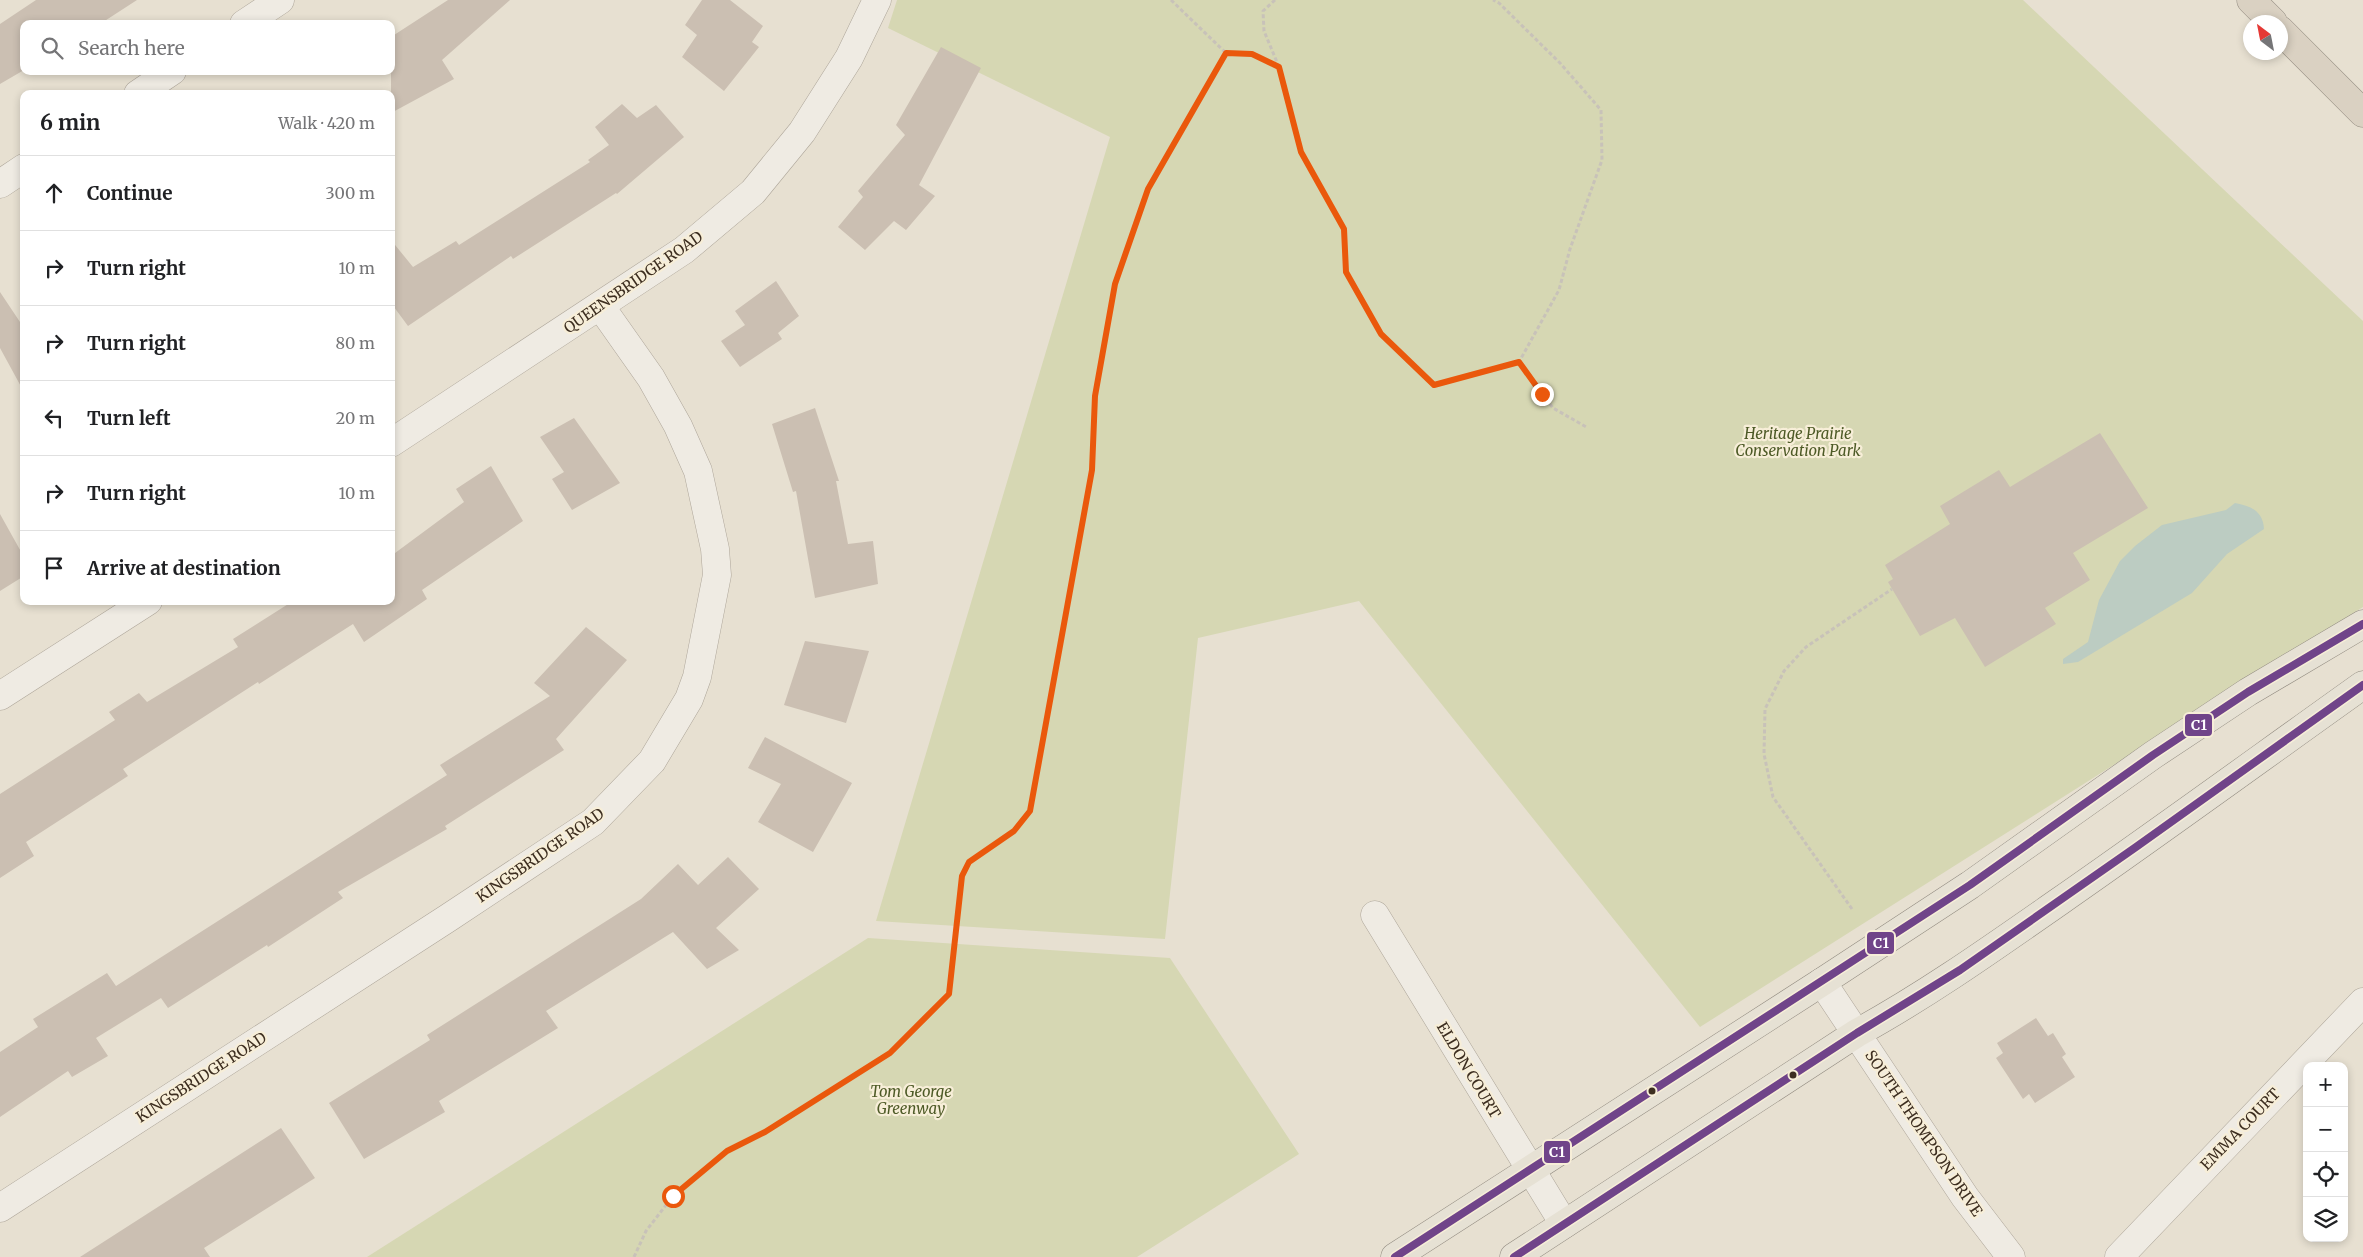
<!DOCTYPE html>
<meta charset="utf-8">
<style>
body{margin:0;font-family:Merriweather,serif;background:#f2f2f2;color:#202124}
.controls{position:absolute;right:15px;bottom:15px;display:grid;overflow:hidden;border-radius:10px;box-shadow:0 2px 8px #0003}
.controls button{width:45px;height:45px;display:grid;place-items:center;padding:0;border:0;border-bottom:1px solid #e0e0e0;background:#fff;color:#202124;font:25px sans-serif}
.compass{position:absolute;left:2243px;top:15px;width:45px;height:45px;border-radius:50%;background:#fff;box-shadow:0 2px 8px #0003;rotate:328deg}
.stop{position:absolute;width:15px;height:15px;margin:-11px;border:4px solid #ea580c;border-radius:50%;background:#fff}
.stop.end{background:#ea580c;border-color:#fff;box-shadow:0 1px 5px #0008}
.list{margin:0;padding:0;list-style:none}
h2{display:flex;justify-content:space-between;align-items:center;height:65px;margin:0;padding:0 20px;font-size:21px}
h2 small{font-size:16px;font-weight:400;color:#757577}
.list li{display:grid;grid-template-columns:32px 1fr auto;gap:15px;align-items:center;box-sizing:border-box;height:75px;padding:0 20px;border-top:1px solid #e0e0e0}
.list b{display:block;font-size:19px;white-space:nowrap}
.list em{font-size:16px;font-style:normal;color:#757577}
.icon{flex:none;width:28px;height:28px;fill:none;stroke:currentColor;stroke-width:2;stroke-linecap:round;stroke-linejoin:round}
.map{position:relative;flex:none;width:2363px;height:1257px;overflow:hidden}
.search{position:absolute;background:#fff;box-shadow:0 2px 8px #0003;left:20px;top:20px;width:375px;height:55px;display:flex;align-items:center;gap:12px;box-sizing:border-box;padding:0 18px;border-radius:10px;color:#757577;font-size:19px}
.panel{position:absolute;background:#fff;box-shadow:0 2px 8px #0003;left:20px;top:90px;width:375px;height:515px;border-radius:10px}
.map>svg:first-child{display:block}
.green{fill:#d6d7b3}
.water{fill:#bcccc2}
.building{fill:#cbbfb2}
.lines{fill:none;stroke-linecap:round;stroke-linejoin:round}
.minor-casing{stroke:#ada599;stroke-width:29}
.major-casing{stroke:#928b80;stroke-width:29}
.highway-casing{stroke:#928b80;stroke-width:29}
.path{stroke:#c8c2b9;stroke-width:3;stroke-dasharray:4 2.5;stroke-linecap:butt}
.minor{stroke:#efebe3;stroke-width:28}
.major{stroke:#e6e1d4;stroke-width:28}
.highway{stroke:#dad1c2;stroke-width:28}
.bus-1-casing{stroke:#f7eed8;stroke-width:11}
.bus-1{stroke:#704489;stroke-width:8}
.route{stroke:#ea580c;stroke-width:6}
.bus-dot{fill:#3d2e20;stroke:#f7eed8;stroke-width:2}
.labels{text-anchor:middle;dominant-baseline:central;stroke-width:4.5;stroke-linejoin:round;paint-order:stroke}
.street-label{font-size:15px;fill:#3d2e20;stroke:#f7eed8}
.park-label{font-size:15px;font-style:italic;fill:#4d5a26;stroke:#f7eed8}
.line-badge{stroke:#f7eed8;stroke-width:2}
.badge-label{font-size:14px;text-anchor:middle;font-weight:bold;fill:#fff}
</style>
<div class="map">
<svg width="2363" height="1257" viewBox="0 0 2363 1257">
<rect width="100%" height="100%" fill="#e7e0d1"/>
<path class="green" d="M 897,0 L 2023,0 L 2363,321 L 2363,607 L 1700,1027 L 1359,601 L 1198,638 L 1165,939 L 876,921 L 1110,137 L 888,28 Z
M 868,938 L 1170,958 L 1299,1154 L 1137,1257 L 367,1257 Z"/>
<path class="water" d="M 2235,503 C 2251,506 2263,511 2264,529 L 2227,554 L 2192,593 L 2078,662 L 2063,664 L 2063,659 L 2088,642 L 2099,600 L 2120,561 L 2135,546 L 2162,525 L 2226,510 Z"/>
<path class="building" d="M 36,0 L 137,0 L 100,24 L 24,24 L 24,70 L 0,84 L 0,24 Z
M 448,0 L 510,0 L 442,60 L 454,79 L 391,113 L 391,37 Z
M 702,0 L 730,0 L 763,26 L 752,42 L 759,47 L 724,91 L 682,57 L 697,35 L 685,25 Z
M 941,47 L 981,68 L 919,185 L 935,196 L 906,230 L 894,221 L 865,250 L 838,227 L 863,197 L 858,191 L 905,135 L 896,125 Z
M 622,104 L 637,118 L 656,105 L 684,137 L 617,194 L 616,193 L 513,259 L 511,256 L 408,326 L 391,303 L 391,240 L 413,267 L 456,241 L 459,245 L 590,162 L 588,160 L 609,145 L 595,127 Z
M 776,281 L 799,316 L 778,333 L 782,339 L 740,367 L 721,341 L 745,325 L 735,311 Z
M 0,292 L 24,328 L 24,392 L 0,348 Z
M 815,408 L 839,481 L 836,481 L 848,544 L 873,541 L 878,584 L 815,598 L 796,491 L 793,492 L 772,424 Z
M 574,418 L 620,483 L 572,510 L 552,479 L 564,472 L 540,437 Z
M 2100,433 L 2148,508 L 2073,553 L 2090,580 L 2045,608 L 2056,624 L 1985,667 L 1955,618 L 1920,636 L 1888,582 L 1893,579 L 1885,565 L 1950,524 L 1940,506 L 1999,470 L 2010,487 Z
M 491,466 L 523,521 L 422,590 L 427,599 L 364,642 L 353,624 L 259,684 L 258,682 L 123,769 L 128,776 L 26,842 L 34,856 L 0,878 L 0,794 L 115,720 L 109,712 L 139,693 L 147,702 L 238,647 L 233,639 L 293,601 L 391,601 L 391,556 L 464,502 L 456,489 Z
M 0,514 L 24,557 L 24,576 L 0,591 Z
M 586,627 L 627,660 L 556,739 L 564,750 L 445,826 L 447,829 L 338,892 L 343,898 L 268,947 L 267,945 L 168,1008 L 161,998 L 96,1038 L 108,1056 L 72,1077 L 68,1071 L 0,1117 L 0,1052 L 38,1027 L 33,1019 L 107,973 L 116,986 L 447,775 L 440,765 L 550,696 L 534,683 Z
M 805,641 L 869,651 L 846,723 L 784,705 Z
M 765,737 L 852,783 L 813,852 L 758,822 L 781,784 L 748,768 Z
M 728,857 L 759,889 L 716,928 L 739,950 L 707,969 L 673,932 L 546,1011 L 558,1028 L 439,1101 L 445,1112 L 364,1159 L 329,1103 L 430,1040 L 427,1035 L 641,899 L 678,864 L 698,885 Z
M 2036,1018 L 2048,1036 L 2053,1033 L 2066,1054 L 2062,1057 L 2075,1077 L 2035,1103 L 2029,1094 L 2023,1099 L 1996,1058 L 2003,1053 L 1997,1043 Z
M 281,1128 L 315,1178 L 204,1248 L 210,1257 L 80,1257 Z"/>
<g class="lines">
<defs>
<path id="minor" d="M 244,24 L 280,0
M 138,94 L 172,71
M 0,184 L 24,168
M 391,443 L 684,250 L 753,192 L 802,132 L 849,58 L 877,0
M 0,696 L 148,601
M 1375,915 L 1564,1224
M 1822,982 L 1965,1197 L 2011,1257
M 0,1208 L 448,918 L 593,822 L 652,761 L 689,699 L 697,677 L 717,575 L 715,549 L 698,471 L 678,426 L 651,378 L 601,307
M 2119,1257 L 2363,1002"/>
<path id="major" d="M 1395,1257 L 1822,982 L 1970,885 L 2153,755 L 2248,692 L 2363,624
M 1514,1257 L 1857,1033 C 1928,994 1994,947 2060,901 C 2162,830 2262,757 2363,685"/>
<path id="highway" d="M 2251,0 L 2273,22
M 2280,30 L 2363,113"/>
</defs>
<use href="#minor" class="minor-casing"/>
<use href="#major" class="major-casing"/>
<use href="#highway" class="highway-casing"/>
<path class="path" d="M 1171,0 L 1226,53 L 1252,54 L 1278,67
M 1275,0 L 1263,11 L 1264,31 L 1279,67 L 1301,153 L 1344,229 L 1345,272 L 1381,334 L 1434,385 L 1519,362 L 1559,290 L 1570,249 L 1602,160 L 1601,110 L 1560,63 L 1499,3 L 1493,0
M 1519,362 L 1553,408 L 1588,428
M 1852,909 L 1773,797 L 1764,754 L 1765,709 L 1784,671 L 1806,647 L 1892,589
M 634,1257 L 646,1231 L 673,1196 L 727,1151 L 765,1132 L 890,1053 L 949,994 L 962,876 L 969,862 L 1014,831 L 1030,811 L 1092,470 L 1095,396 L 1115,284 L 1148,189 L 1226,53"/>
<use href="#minor" class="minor"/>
<use href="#major" class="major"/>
<use href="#highway" class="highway"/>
<defs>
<path id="bus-1" d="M 1395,1257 L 1970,885 L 2153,755 L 2248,692 L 2363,624
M 1514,1257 L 1857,1033 L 1960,970 L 2136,847 L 2363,685"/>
</defs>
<use href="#bus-1" class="bus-1-casing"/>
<use href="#bus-1" class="bus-1"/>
</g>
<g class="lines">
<path class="route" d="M 673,1196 L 727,1151 L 765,1132 L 890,1053 L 949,994 L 962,876 L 969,862 L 1014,831 L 1030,811 L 1092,470 L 1095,396 L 1115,284 L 1148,189 L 1226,53 L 1252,54 L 1279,67 L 1301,152 L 1344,229 L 1346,272 L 1381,334 L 1434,385 L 1519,362 L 1542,394"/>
</g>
<g class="bus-dot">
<circle cx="1793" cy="1075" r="4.5"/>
<circle cx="1652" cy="1091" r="4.5"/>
</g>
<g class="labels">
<g class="street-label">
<text transform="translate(633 282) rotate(-35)">QUEENSBRIDGE ROAD</text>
<text transform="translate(540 855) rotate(-35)">KINGSBRIDGE ROAD</text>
<text transform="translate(1469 1070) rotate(59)">ELDON COURT</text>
<text transform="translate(201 1077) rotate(-33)">KINGSBRIDGE ROAD</text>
<text transform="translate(2240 1129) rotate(-46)">EMMA COURT</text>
<text transform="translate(1924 1133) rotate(56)">SOUTH THOMPSON DRIVE</text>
</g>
<g class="park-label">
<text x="1798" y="433">Heritage Prairie<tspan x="1798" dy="17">Conservation Park</tspan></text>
<text x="911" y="1091">Tom George<tspan x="911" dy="17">Greenway</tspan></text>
</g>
</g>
<g class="line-badge">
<rect x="2184" y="713" width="29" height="24" rx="5" fill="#704489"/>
<rect x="1866" y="931" width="29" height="24" rx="5" fill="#704489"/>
<rect x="1543" y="1140" width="28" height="24" rx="5" fill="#704489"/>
</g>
<g class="badge-label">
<text x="2199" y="730">C1</text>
<text x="1881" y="948">C1</text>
<text x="1557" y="1157">C1</text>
</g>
</svg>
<div class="controls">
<button>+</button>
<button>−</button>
<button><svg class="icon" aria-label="locate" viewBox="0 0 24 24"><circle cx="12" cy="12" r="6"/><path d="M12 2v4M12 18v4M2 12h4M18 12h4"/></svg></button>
<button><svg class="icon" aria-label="layers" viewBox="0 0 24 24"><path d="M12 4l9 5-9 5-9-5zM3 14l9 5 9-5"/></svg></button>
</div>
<svg class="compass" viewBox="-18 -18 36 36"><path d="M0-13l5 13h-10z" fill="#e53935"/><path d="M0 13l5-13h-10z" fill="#757577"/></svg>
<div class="stop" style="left:673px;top:1196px"></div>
<div class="stop end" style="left:1542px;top:394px"></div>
<div class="search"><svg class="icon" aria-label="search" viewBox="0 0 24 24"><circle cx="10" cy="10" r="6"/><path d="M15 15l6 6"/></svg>Search here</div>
<section class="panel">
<h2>6 min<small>Walk · 420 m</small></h2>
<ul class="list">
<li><svg class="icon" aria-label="ahead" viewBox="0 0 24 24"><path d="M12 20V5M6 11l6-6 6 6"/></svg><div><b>Continue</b></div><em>300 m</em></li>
<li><svg class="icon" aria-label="right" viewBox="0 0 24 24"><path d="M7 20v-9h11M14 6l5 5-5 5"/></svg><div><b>Turn right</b></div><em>10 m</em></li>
<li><svg class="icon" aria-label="right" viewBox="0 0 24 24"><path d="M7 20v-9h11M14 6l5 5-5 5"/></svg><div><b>Turn right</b></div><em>80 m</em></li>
<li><svg class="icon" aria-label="left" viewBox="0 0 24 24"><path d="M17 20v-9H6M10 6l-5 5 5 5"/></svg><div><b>Turn left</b></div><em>20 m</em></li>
<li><svg class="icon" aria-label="right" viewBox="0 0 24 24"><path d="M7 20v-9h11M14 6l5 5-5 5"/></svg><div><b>Turn right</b></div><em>10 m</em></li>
<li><svg class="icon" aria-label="arrive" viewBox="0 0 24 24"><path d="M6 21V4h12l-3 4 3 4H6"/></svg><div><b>Arrive at destination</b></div></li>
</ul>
</section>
</div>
